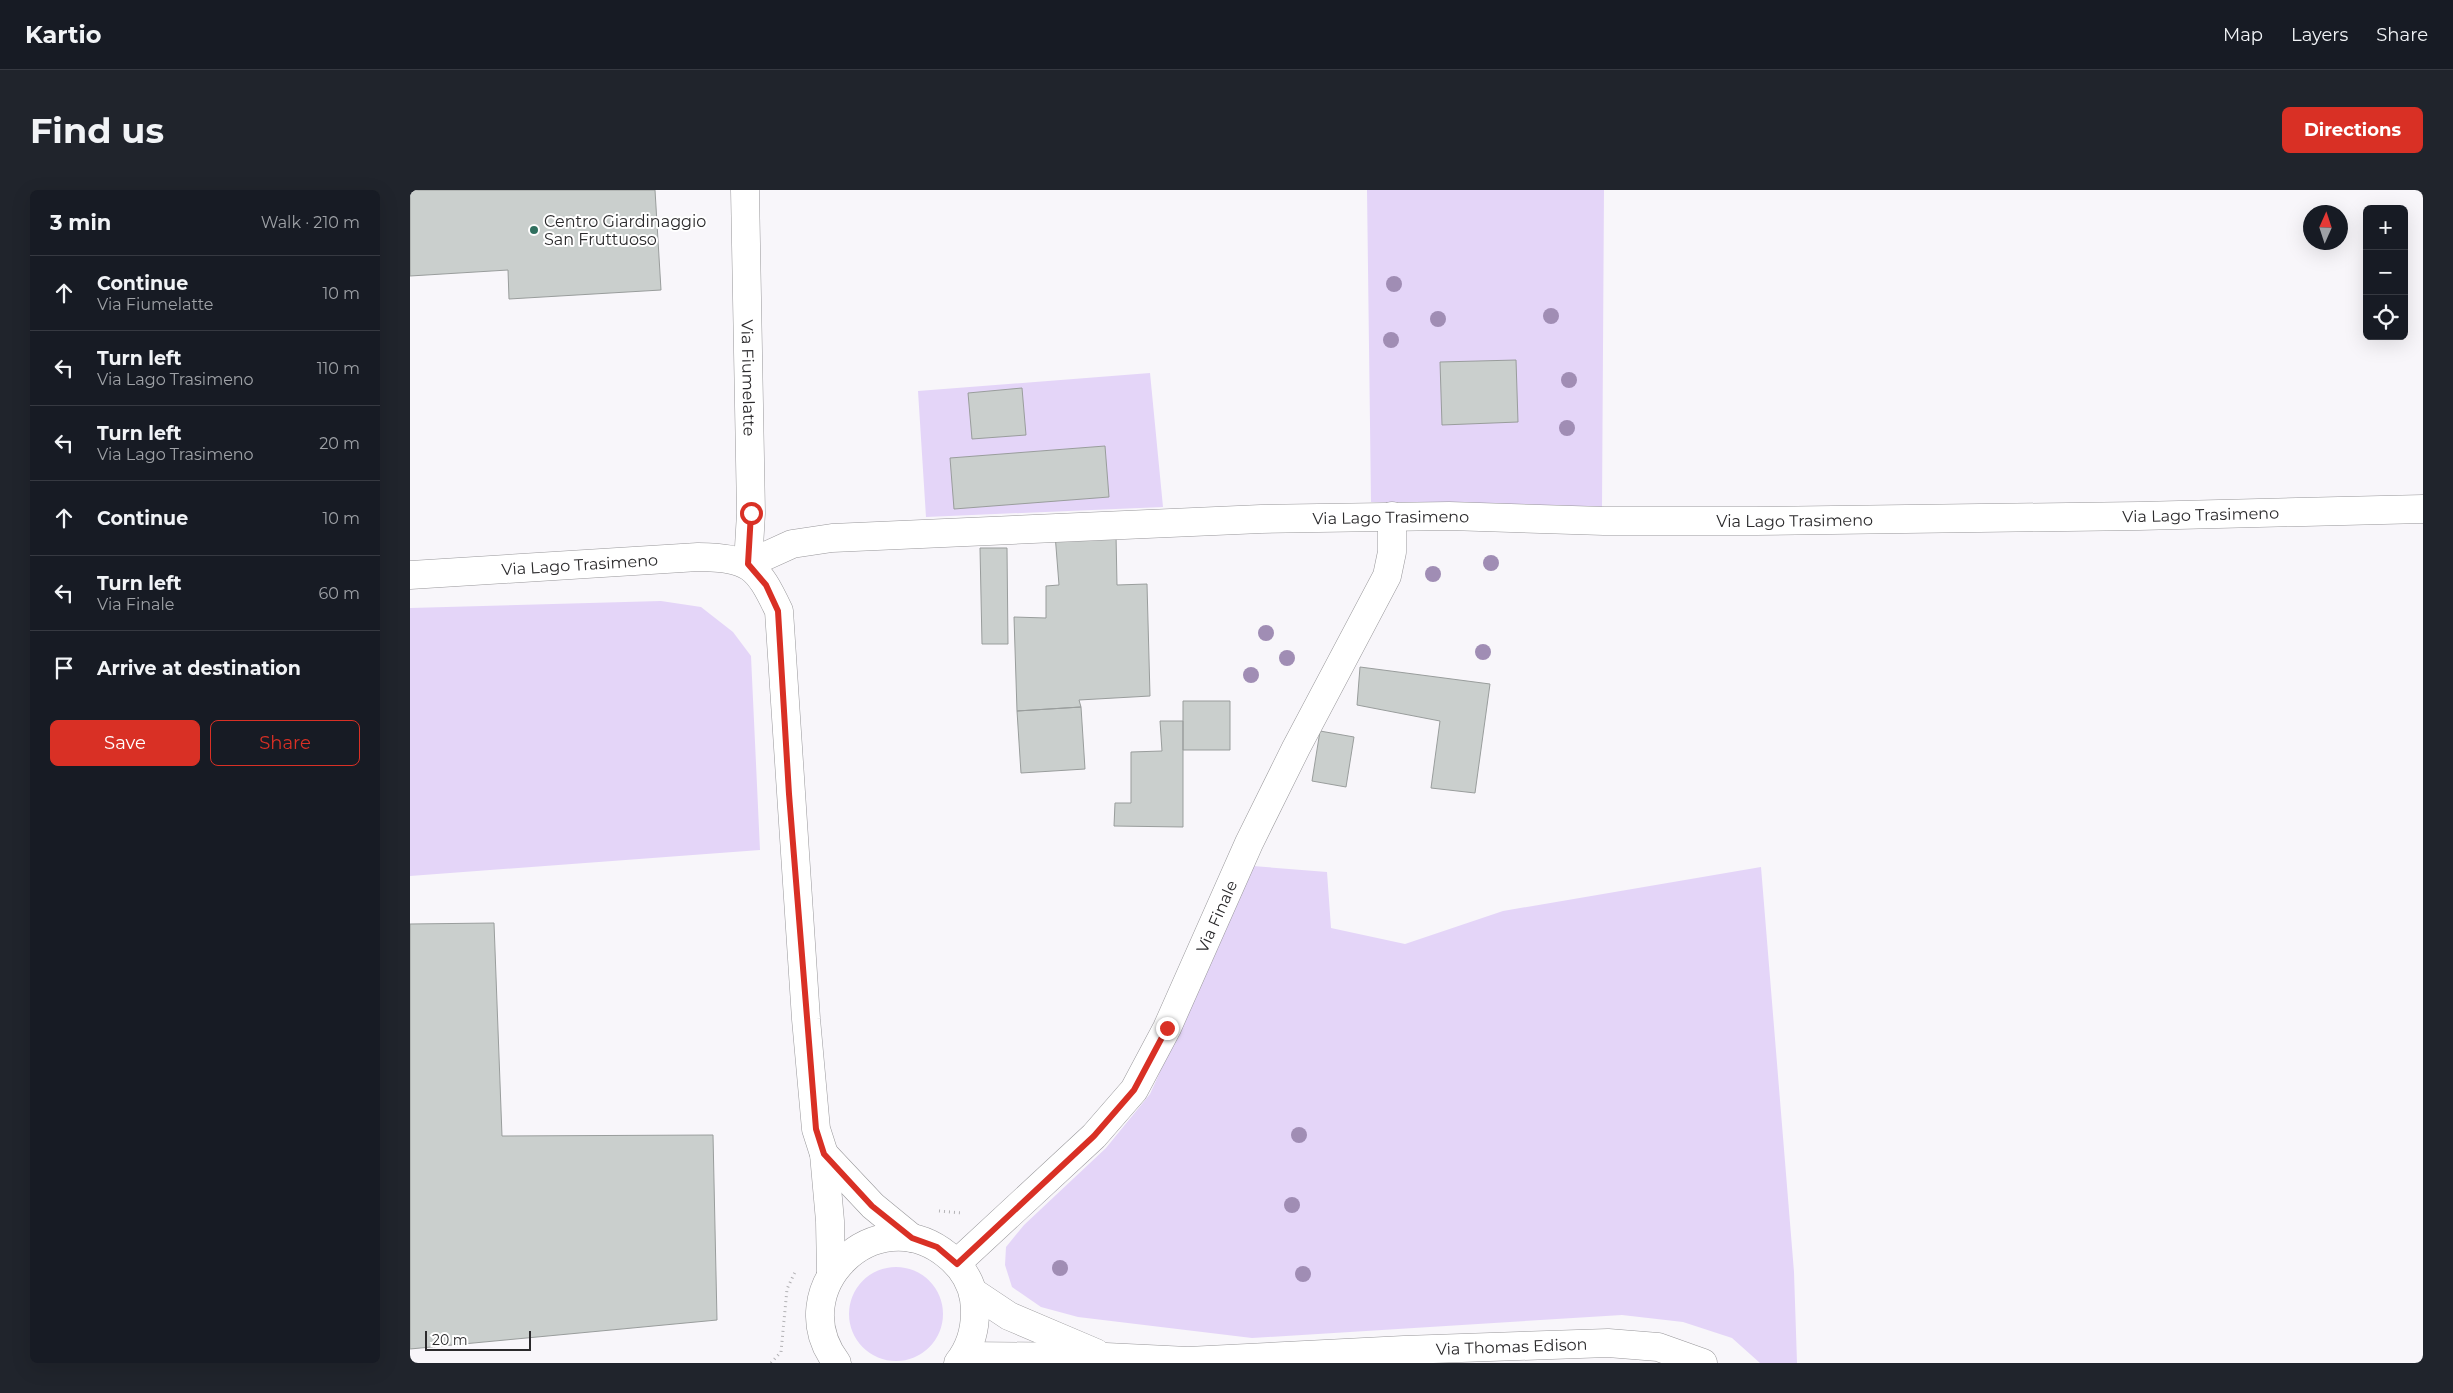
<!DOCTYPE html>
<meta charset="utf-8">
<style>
body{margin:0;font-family:Montserrat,sans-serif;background:#20242c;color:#f1f3f6}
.controls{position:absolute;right:15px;top:15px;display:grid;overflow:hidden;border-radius:8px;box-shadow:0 5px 20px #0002}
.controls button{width:45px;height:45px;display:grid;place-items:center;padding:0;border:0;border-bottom:1px solid #363941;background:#171b24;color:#f1f3f6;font:25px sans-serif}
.compass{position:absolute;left:1893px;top:15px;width:45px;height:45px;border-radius:50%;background:#171b24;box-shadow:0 5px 20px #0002;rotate:3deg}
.scale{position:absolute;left:15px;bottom:12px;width:106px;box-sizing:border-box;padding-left:5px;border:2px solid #2b2a2c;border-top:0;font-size:14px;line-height:18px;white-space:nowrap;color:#2b2a2c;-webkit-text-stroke:4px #fff;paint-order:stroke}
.stop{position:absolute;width:15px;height:15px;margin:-11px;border:4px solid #d93025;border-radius:50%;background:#fff}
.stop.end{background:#d93025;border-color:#fff;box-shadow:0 1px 5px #0008}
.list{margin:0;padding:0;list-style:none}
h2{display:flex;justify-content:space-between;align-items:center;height:65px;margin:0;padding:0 20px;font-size:21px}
h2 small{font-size:16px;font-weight:400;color:#9ea1a6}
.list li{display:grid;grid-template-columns:32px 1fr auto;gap:15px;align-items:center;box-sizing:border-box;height:75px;padding:0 20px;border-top:1px solid #363941}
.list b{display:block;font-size:19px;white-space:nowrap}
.list p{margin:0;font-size:16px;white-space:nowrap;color:#9ea1a6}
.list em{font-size:16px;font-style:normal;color:#9ea1a6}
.actions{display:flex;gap:10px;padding:15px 20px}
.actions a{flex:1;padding:11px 0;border:1px solid #d93025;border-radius:8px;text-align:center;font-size:18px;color:#d93025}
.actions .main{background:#d93025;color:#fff}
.icon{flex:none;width:28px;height:28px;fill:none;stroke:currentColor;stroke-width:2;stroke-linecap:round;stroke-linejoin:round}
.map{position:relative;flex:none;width:2013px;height:1173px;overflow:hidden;border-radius:8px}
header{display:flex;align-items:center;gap:30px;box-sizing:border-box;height:70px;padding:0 25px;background:#171b24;border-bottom:1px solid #363941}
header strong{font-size:24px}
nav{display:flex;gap:28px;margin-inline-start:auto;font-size:18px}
.intro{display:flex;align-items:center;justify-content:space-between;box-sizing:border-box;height:120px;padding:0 30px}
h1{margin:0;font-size:35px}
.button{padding:12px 22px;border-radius:8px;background:#d93025;color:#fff;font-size:18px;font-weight:700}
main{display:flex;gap:30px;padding:0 30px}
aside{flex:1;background:#171b24;border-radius:8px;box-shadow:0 5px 20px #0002}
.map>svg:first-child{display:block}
.green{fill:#e4d5f8}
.building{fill:#cacfcd;stroke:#999d9c}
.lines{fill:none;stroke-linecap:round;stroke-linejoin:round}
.minor-casing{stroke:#98979a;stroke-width:29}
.path{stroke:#b3b2b5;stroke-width:3;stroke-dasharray:1 4;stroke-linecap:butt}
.minor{stroke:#fff;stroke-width:28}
.tree{fill:#a08db4}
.route{stroke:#d93025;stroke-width:6}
.poi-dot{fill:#30705f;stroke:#fff;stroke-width:2}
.labels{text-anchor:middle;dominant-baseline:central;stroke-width:4;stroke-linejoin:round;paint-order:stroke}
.poi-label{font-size:16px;fill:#2b2a2c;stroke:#fff;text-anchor:start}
.street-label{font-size:16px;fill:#2b2a2c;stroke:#fff}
</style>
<header>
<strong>Kartio</strong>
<nav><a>Map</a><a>Layers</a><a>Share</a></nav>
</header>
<div class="intro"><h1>Find us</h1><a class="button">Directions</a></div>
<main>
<aside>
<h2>3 min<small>Walk · 210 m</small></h2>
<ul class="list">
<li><svg class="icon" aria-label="ahead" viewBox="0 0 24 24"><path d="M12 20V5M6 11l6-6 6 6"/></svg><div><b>Continue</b><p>Via Fiumelatte</p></div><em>10 m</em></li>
<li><svg class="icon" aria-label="left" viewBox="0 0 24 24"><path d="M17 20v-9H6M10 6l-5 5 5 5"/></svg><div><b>Turn left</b><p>Via Lago Trasimeno</p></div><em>110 m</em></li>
<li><svg class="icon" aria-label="left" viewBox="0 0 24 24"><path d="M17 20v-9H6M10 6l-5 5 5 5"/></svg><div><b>Turn left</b><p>Via Lago Trasimeno</p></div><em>20 m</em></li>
<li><svg class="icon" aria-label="ahead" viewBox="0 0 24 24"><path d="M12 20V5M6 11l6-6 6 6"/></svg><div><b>Continue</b></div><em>10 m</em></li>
<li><svg class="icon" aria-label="left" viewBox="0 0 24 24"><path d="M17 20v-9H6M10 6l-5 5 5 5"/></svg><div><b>Turn left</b><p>Via Finale</p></div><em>60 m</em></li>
<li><svg class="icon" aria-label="arrive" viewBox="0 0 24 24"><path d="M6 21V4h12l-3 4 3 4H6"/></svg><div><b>Arrive at destination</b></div></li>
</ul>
<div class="actions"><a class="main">Save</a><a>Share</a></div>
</aside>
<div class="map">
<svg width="2013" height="1173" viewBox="0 0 2013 1173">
<rect width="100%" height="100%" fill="#f8f6fa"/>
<path class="green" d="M 957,0 L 1194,0 L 1192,317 L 961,312 Z
M 740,183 L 753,317 L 516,327 L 508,201 Z
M 251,411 L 291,417 L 323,442 L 341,466 L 350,660 L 0,686 L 0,418 Z
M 843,676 L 917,682 L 921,738 L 995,754 L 1093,721 L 1351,677 L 1384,1082 L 1387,1173 L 1350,1173 L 1322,1148 L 1273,1132 L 1212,1125 L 842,1148 L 668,1127 L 631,1117 L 602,1097 L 595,1075 L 596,1057 L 614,1035 L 696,958 L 740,904 Z
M439 1124a47 47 0 1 1 94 0a47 47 0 1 1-94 0Z"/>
<path class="building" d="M 0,0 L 245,0 L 251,100 L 99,109 L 98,80 L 0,86 Z
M 1106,170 L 1108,232 L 1032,235 L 1030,172 Z
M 612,198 L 616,245 L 562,249 L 558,203 Z
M 695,256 L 699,307 L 544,319 L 540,268 Z
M 645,344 L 706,345 L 707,395 L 737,394 L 740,506 L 669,510 L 671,517 L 607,521 L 604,427 L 636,428 L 636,396 L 649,395 Z
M 570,358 L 597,358 L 598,454 L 572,454 Z
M 950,477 L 1080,494 L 1065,603 L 1021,598 L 1030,531 L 947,515 Z
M 773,511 L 820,511 L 820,560 L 773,560 Z
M 671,517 L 675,579 L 611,583 L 607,521 Z
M 750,531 L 773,531 L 773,637 L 704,636 L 705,613 L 721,613 L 721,562 L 752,561 Z
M 910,541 L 944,547 L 936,597 L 902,591 Z
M 84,733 L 92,946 L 303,945 L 307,1130 L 0,1159 L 0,734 Z"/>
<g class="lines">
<defs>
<g id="minor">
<path id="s1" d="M 335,0 L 341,323 L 338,374"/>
<path id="s2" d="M 338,374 L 382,354 L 422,348 L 851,329 L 1039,326 L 1194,331 L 1346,331 L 1729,326 L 2013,319"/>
<path id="s3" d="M 0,385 L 288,367 C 340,368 347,375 369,421 L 396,829 L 406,939 L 414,964 L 420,1031 L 421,1083"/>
<path d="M 414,964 L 463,1016 L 502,1048"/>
<path id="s4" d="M 547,1073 L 684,946 L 724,900 L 757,838 L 839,653 L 886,558 L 977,386 L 982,362 L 982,326"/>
<path d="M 563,1102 L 599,1126 L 686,1163"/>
<path id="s5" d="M 554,1166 L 696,1167 L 778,1171 L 994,1160 L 1198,1153 L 1248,1157 L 1293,1173"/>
<path d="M 427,1173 C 371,1100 465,1007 537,1065 C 551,1076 561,1091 564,1109 C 567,1132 563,1154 548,1173"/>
</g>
</defs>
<use href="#minor" class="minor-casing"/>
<path class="path" d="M 529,1021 L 552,1023
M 361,1173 L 371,1162 L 377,1099 L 385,1082"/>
<use href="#minor" class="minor"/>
</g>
<g class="tree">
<circle cx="984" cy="94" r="8"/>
<circle cx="1141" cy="126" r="8"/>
<circle cx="1028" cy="129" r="8"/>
<circle cx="981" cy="150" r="8"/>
<circle cx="1159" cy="190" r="8"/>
<circle cx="1157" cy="238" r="8"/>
<circle cx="1081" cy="373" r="8"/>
<circle cx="1023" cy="384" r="8"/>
<circle cx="856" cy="443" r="8"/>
<circle cx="1073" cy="462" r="8"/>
<circle cx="877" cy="468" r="8"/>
<circle cx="841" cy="485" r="8"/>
<circle cx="889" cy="945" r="8"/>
<circle cx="882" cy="1015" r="8"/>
<circle cx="650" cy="1078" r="8"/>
<circle cx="893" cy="1084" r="8"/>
</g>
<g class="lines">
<path class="route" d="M 341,323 L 338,374 L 356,395 L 368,421 L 379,604 L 406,939 L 414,964 L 462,1016 L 502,1048 L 527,1057 L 547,1074 L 684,946 L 724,900 L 757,838"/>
</g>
<circle class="poi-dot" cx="124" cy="40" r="5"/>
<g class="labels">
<g class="poi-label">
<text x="134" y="31">Centro Giardinaggio<tspan x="134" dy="18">San Fruttuoso</tspan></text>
</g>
<g class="street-label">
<text stroke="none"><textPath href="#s1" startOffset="188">Via Fiumelatte</textPath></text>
<text stroke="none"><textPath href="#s2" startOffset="1458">Via Lago Trasimeno</textPath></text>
<text stroke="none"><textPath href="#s2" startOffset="648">Via Lago Trasimeno</textPath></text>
<text stroke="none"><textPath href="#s2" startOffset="1052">Via Lago Trasimeno</textPath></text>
<text stroke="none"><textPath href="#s3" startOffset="170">Via Lago Trasimeno</textPath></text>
<text stroke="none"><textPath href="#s4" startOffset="440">Via Finale</textPath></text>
<text stroke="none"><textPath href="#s5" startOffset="548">Via Thomas Edison</textPath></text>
</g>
</g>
</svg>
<div class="controls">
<button>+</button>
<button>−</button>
<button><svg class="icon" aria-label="locate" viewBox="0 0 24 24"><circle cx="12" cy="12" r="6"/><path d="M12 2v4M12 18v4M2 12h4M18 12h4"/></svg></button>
</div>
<svg class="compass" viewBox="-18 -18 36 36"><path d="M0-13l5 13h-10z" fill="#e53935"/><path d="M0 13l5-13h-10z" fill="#9ea1a6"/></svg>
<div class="scale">20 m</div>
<div class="stop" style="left:341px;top:323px"></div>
<div class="stop end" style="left:757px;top:838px"></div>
</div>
</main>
